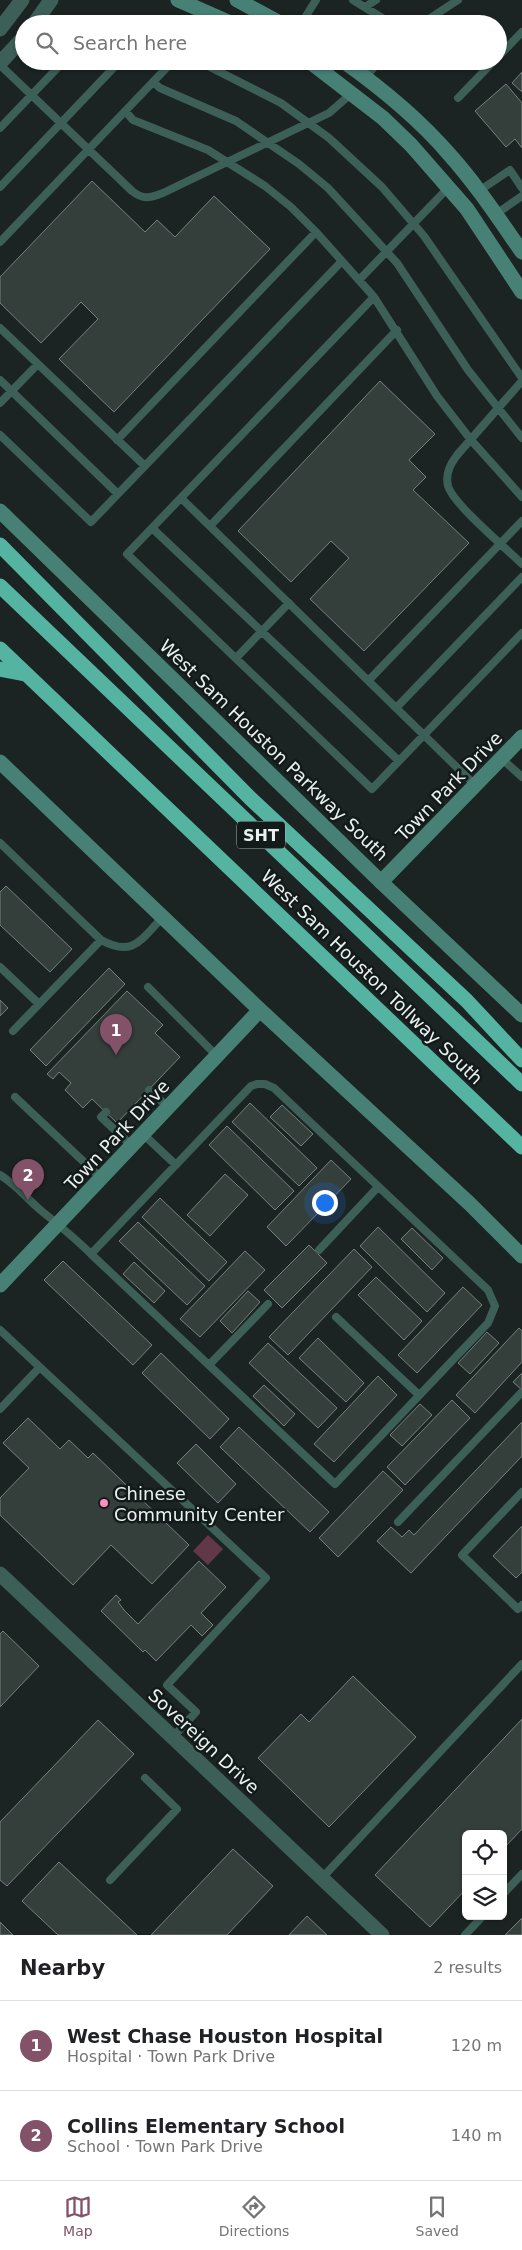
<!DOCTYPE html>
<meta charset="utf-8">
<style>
body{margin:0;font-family:"DejaVu Sans",sans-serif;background:#f2f2f2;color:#202124}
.controls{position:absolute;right:15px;bottom:15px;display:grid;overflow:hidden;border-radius:8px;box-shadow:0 1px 4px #0004}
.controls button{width:45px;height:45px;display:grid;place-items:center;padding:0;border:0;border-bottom:1px solid #e0e0e0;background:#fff;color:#202124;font:25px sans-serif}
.you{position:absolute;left:324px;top:1202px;width:18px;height:18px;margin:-12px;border:4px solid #fff;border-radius:50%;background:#1a73e8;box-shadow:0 0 0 8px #1a73e833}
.badge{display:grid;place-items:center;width:32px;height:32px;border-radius:50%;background:#845268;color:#fff;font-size:16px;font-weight:700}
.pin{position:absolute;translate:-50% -41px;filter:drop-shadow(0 1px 2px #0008)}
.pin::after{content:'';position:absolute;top:26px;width:18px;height:15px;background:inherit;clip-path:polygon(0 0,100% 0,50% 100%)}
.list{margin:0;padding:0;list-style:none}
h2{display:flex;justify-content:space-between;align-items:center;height:65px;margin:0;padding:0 20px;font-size:21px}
h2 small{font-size:16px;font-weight:400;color:#757577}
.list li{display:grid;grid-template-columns:32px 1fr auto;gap:15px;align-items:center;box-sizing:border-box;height:90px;padding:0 20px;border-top:1px solid #e0e0e0}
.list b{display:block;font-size:19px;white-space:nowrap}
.list p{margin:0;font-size:16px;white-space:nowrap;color:#757577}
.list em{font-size:16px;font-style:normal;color:#757577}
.icon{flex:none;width:28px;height:28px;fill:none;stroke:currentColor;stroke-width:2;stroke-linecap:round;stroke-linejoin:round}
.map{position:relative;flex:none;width:522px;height:1935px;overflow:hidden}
.search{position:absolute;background:#fff;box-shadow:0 1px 4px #0004;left:15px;right:15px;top:15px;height:55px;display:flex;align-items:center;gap:12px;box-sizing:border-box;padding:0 18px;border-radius:28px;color:#757577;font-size:19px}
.sheet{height:245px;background:#fff}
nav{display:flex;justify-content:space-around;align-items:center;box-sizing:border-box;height:70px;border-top:1px solid #e0e0e0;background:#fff;font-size:14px;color:#757577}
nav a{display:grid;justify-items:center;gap:2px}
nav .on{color:#845268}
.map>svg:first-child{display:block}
.green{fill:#623748}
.building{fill:#343e3b;stroke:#76817e}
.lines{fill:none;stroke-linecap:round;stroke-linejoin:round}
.lane{stroke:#3c5f57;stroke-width:8}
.street{stroke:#3c5f57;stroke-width:15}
.secondary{stroke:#478175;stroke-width:15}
.highway{stroke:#55b4a1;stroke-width:15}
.poi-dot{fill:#fe8ebc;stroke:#121b19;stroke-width:2}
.labels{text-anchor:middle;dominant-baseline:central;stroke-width:5;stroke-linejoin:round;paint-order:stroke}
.shield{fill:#121b19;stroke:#aab1b0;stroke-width:1}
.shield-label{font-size:16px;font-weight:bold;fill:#ebf1f0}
.street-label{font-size:18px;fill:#ebf1f0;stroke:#121b19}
.poi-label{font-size:18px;fill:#ebf1f0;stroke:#121b19;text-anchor:start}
</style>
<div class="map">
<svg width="522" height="1935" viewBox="0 0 522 1935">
<rect width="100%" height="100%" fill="#1b2422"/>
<path class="green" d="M 208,1535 L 223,1549 L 208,1565 L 193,1551 Z"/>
<path class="building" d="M 522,72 L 522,92 L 512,83 Z
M 506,84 L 522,103 L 522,148 L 515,139 L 506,147 L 475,111 Z
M 92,181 L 145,232 L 157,220 L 175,237 L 214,196 L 270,249 L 114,412 L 59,359 L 98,319 L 81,302 L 41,343 L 0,303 L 0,277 Z
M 380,381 L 435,434 L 409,460 L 426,477 L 413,490 L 469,543 L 364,651 L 310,599 L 349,558 L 331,541 L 291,582 L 238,531 Z
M 6,886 L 72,949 L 50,972 L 0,925 L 0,892 Z
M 109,968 L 125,984 L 46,1066 L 30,1050 Z
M 127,991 L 163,1025 L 155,1033 L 180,1057 L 117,1123 L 92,1099 L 83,1108 L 65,1090 L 71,1083 L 59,1072 L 53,1079 L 47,1074 Z
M 0,1000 L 8,1008 L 0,1016 Z
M 250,1103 L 317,1168 L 299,1186 L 232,1122 Z
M 282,1105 L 313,1134 L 301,1146 L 270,1117 Z
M 227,1126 L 294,1191 L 275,1210 L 209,1145 Z
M 331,1160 L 351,1179 L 286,1246 L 267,1227 Z
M 225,1174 L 248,1195 L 210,1236 L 187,1215 Z
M 160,1198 L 227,1262 L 209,1281 L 142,1217 Z
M 138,1222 L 205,1286 L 187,1305 L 119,1241 Z
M 378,1227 L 445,1293 L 427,1312 L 360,1246 Z
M 412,1228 L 443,1258 L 432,1270 L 401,1239 Z
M 309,1245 L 327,1263 L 282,1308 L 264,1290 Z
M 354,1249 L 372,1267 L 288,1355 L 269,1337 Z
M 245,1251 L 265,1270 L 200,1337 L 180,1319 Z
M 63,1261 L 152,1345 L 133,1365 L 44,1280 Z
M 134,1262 L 165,1291 L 154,1303 L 123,1274 Z
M 376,1277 L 422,1321 L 404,1340 L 358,1295 Z
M 463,1287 L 482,1305 L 417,1373 L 398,1355 Z
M 248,1291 L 260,1302 L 232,1333 L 220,1321 Z
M 519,1328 L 522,1331 L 522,1362 L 475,1413 L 456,1395 Z
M 487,1332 L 499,1343 L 470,1374 L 458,1363 Z
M 318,1338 L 364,1383 L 346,1402 L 299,1358 Z
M 268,1343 L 337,1408 L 318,1428 L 249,1363 Z
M 161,1353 L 229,1419 L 210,1439 L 142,1373 Z
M 522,1373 L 522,1390 L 513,1382 Z
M 378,1376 L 397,1395 L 334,1462 L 314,1444 Z
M 264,1385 L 295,1414 L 284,1426 L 253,1396 Z
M 452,1400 L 470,1418 L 405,1485 L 387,1467 Z
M 420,1404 L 432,1415 L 402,1446 L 390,1435 Z
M 28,1418 L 60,1449 L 69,1440 L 88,1458 L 93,1453 L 189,1545 L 152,1584 L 111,1545 L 73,1585 L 0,1515 L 0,1498 L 29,1468 L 3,1443 Z
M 522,1422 L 522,1456 L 411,1573 L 377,1541 L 391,1527 L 402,1537 L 409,1530 L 414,1535 Z
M 239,1427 L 329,1512 L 310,1532 L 220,1447 Z
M 196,1444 L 236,1484 L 218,1503 L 177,1463 Z
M 383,1471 L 403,1490 L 338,1557 L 319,1538 Z
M 522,1526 L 522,1572 L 516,1578 L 493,1556 Z
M 199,1561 L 226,1587 L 201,1613 L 213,1625 L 202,1636 L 191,1625 L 156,1661 L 145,1650 L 143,1652 L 101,1611 L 116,1595 L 121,1600 L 118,1602 L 124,1610 L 138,1624 Z
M 3,1631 L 39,1666 L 0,1707 L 0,1634 Z
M 353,1676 L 416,1737 L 329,1827 L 258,1758 L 301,1714 L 309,1722 Z
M 522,1719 L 522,1829 L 503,1849 L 503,1834 L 466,1834 L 466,1889 L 430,1927 L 375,1875 Z
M 98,1720 L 134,1754 L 7,1886 L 0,1880 L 0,1822 Z
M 233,1849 L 273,1886 L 227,1935 L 151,1935 Z
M 59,1862 L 137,1935 L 58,1935 L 22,1901 Z
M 307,1916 L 327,1935 L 289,1935 Z
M 522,1918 L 522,1935 L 505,1935 Z
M 0,1922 L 13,1935 L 0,1935 Z"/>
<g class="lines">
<path class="lane" d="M 353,0 L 392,24
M 365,7 L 376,0
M 100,24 L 108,20 L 114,24
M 301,24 L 316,0
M 421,24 L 458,0
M 498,57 L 522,32
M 198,61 L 281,103 L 329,138 L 382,187 L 424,236 L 522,378
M 0,65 L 132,191 C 143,200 150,198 163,193 L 329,113 L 352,93
M 366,77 L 379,61
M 153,82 L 160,88 L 236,121 L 299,164 L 328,188 L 397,263 L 468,370 L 522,438
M 458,98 L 494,61
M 125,111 L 133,120 L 208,150 L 265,186 L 291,207 L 316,232 L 374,297 L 437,396 L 471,440 L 522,497
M 0,128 L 64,61
M 0,187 L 120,61
M 479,191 L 510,170 L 522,188
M 496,214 L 522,196
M 0,242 L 173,61
M 359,280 L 448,188
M 374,297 L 127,554 L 372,789 L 522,633
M 0,328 L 145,466
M 0,380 L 118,494
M 522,381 L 458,454 C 451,463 445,473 448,486 C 453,504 506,548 522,564
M 0,403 L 38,364
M 0,435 L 91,522 L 342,261
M 117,440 L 316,232
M 181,498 L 475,785
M 210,526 L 397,330
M 152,528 L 399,761
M 236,658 L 289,603
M 369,680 L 522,521
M 397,707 L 522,577
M 501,758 L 522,777
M 0,843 L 101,940 C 134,958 141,939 163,917
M 0,967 L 39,1004
M 148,987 L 217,1056
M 13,1031 L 101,940
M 257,1084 L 265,1084 L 274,1088 L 488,1290 L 495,1306 L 488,1323 L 335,1484 L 91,1254 L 251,1086 Z
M 149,1090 L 168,1107
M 15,1097 L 101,1178
M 106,1112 L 101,1117 L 132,1146
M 143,1134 L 176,1165
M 0,1175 C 17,1185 29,1201 44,1213 C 60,1226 76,1239 91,1254
M 319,1250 L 378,1187
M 336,1317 L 419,1395
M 0,1330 L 266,1578 L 167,1685 L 196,1712 L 173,1737
M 209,1365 L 268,1304
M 0,1409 L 39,1368
M 522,1492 L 462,1555 L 518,1609 L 522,1605
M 398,1522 L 521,1393
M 322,1878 L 522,1664
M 110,1880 L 177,1809 L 145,1778
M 503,1894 L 522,1874
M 465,1935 L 483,1916"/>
<path class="street" d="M 34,24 L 51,0
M 0,29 L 22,0
M 0,63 L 24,37
M 0,1574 L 382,1935"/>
<path class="secondary" d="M 178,0 L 233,24
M 237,0 L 282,24
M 309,61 L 383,118 L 411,145 L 467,209 L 522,292
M 343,61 C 381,88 418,118 449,154 C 476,184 499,219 522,252
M 0,511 L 381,882 L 522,1015
M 0,762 L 260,1010 L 470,1204 L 522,1256
M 381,882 L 522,737
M 0,1285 L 260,1010"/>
<path class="highway" d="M 0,545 L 250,798 L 467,1001 L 522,1060
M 0,586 L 522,1084
M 0,649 L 522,1147
M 0,669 L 25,674"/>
</g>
<circle class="poi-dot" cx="104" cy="1503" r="5"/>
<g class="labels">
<rect class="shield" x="237" y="821.5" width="48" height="27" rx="4"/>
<g class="shield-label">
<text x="261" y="835">SHT</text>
</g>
<g class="street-label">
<text transform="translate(274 750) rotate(44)">West Sam Houston Parkway South</text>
<text transform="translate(449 786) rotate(-46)">Town Park Drive</text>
<text transform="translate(372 977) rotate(44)">West Sam Houston Tollway South</text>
<text transform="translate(117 1135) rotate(-47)">Town Park Drive</text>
<text transform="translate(204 1741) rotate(43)">Sovereign Drive</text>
</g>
<g class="poi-label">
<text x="114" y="1493">Chinese<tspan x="114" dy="21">Community Center</tspan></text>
</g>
</g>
</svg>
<div class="controls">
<button><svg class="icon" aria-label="locate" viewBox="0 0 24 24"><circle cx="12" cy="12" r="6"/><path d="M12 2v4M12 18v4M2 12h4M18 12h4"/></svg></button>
<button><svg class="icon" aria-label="layers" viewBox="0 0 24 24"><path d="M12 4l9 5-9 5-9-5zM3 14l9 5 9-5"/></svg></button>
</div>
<div class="you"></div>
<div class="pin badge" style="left:116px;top:1055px">1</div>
<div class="pin badge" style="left:28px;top:1200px">2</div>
<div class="search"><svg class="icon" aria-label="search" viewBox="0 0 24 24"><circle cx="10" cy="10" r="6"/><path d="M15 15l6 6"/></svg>Search here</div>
</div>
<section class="sheet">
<h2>Nearby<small>2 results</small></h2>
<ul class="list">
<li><span class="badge">1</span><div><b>West Chase Houston Hospital</b><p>Hospital · Town Park Drive</p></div><em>120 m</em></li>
<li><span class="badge">2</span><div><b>Collins Elementary School</b><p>School · Town Park Drive</p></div><em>140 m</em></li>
</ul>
</section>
<nav>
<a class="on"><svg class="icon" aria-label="map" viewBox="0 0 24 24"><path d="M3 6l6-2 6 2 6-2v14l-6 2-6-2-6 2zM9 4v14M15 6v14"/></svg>Map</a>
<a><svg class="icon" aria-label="directions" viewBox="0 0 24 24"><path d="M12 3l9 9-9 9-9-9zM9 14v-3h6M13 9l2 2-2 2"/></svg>Directions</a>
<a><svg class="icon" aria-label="saved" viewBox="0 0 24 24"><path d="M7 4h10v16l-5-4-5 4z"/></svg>Saved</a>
</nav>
